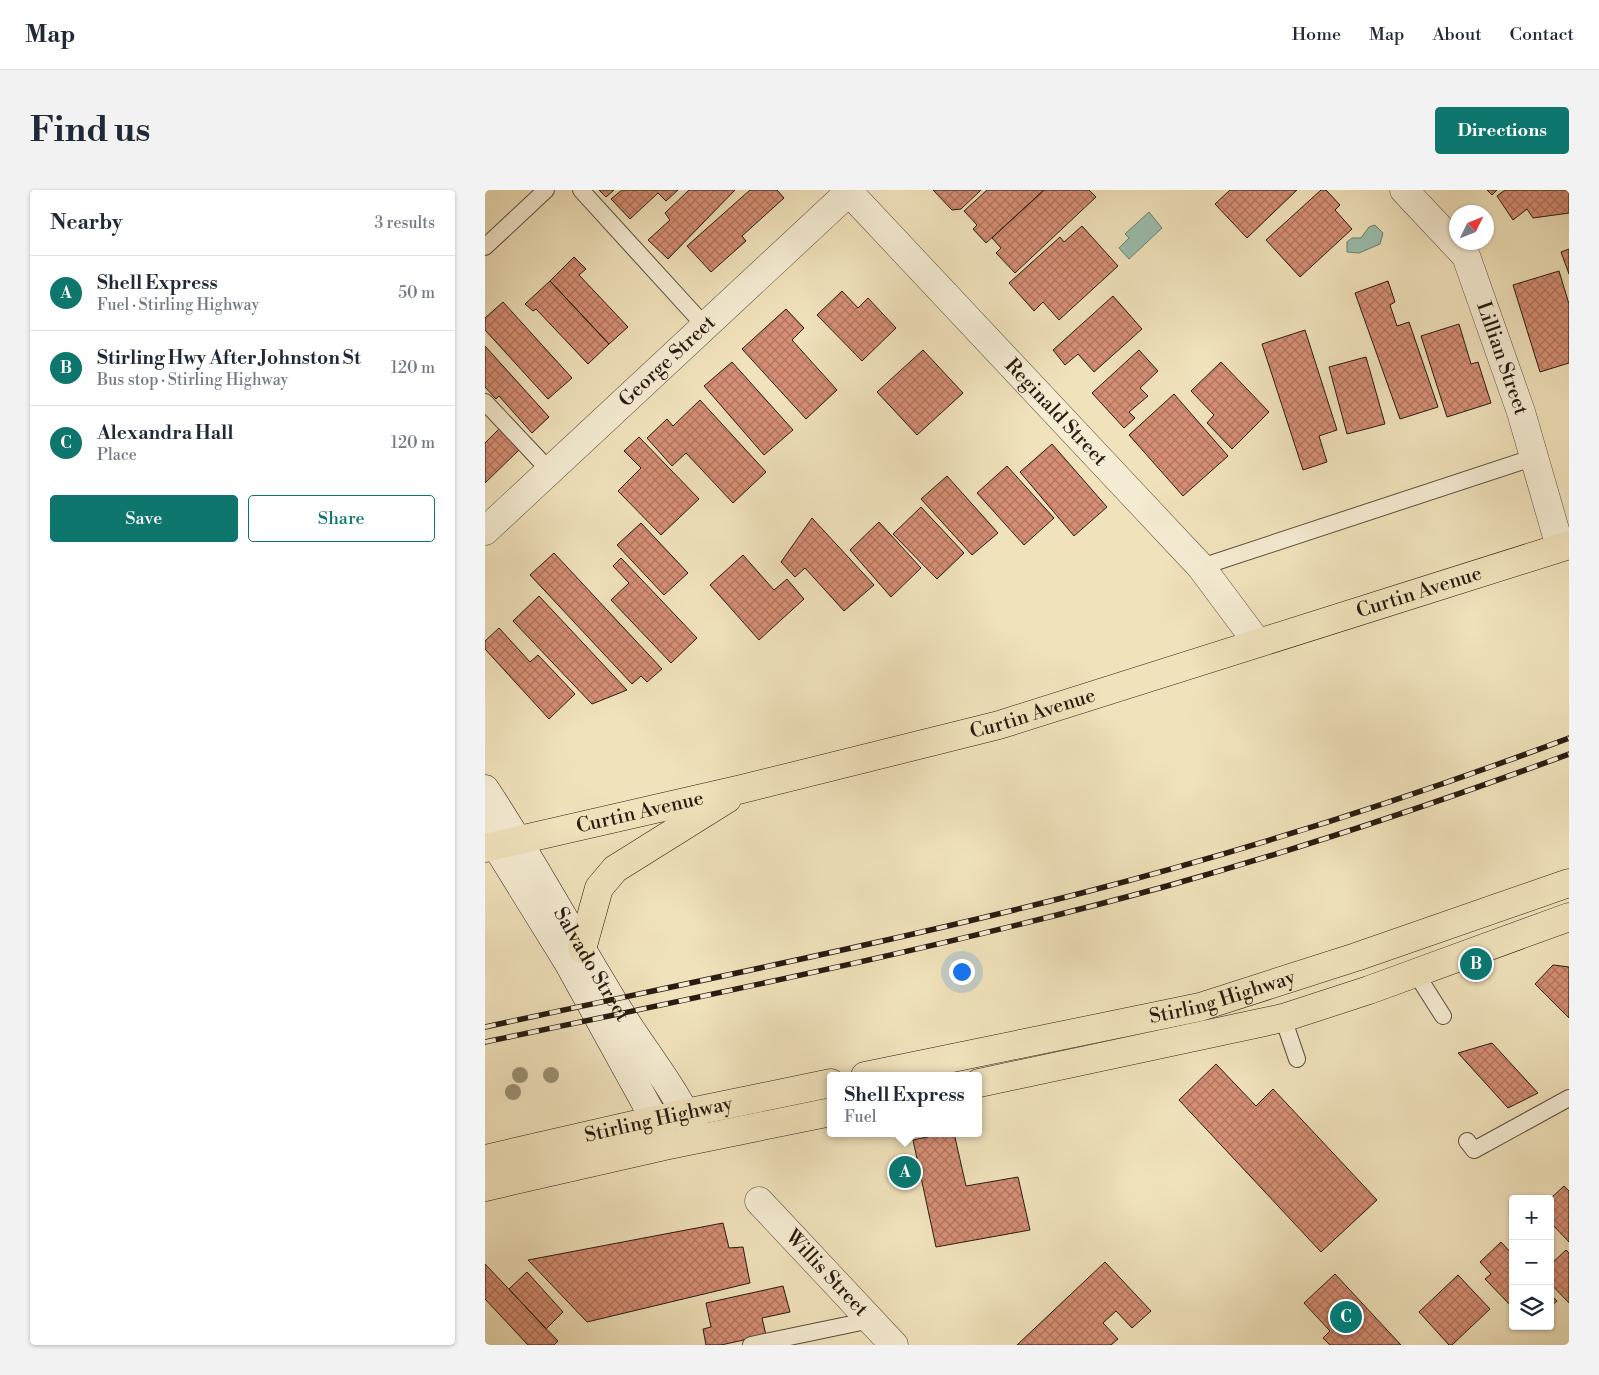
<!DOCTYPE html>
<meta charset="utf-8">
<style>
body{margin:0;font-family:"Libre Bodoni",serif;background:#f2f2f3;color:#1f2937}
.controls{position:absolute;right:15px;bottom:15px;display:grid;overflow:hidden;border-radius:5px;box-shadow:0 1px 4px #0004}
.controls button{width:45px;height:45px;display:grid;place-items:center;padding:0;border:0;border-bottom:1px solid #e0e1e3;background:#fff;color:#1f2937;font:25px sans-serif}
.compass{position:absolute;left:964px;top:15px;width:45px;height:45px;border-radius:50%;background:#fff;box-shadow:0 1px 4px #0004;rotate:47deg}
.you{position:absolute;left:476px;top:781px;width:18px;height:18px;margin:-12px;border:4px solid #fff;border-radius:50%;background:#1a73e8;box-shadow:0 0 0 8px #1a73e833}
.badge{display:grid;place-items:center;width:32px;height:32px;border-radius:50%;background:#0f766e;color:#fff;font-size:16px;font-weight:700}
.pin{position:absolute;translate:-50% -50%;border:2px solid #fff;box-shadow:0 1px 5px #0006}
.popup{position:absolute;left:342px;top:882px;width:155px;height:65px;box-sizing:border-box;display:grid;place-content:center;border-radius:5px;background:#fff;filter:drop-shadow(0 1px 4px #0005);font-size:16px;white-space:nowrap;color:#747a83}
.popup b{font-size:19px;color:#1f2937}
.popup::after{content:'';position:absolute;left:50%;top:100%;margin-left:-10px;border:10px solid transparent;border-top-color:#fff}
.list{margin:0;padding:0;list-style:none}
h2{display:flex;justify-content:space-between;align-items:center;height:65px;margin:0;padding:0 20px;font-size:21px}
h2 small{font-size:16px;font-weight:400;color:#747a83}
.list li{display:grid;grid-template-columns:32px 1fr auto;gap:15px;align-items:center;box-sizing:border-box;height:75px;padding:0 20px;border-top:1px solid #e0e1e3}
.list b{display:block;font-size:19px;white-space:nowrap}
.list p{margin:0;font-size:16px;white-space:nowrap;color:#747a83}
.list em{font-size:16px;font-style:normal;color:#747a83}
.actions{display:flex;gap:10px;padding:15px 20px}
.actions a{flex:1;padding:11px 0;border:1px solid #0f766e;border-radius:5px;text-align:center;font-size:18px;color:#0f766e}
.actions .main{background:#0f766e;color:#fff}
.icon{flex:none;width:28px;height:28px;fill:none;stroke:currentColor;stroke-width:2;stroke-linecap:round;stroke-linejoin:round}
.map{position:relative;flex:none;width:1084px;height:1155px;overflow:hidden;border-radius:5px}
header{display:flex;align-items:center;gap:30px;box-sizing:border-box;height:70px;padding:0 25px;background:#fff;border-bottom:1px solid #e0e1e3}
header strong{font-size:24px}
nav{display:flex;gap:28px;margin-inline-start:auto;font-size:18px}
.intro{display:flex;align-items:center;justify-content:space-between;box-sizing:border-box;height:120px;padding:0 30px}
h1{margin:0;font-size:35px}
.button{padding:12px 22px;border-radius:5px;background:#0f766e;color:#fff;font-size:18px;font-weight:700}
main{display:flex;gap:30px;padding:0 30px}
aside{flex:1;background:#fff;border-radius:5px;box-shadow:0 1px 4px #0004}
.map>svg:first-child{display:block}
.water{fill:#9abead;stroke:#6d7d6f}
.building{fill:url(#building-cross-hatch);stroke:#291b11}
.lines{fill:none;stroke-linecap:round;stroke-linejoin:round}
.lane-casing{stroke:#5b4d3c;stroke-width:18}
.street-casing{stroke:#5b4d3c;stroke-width:29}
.secondary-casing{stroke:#291b11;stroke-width:29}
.primary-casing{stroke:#291b11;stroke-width:29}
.highway-casing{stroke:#291b11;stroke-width:29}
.lane{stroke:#f5ecd3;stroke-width:16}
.street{stroke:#f5ecd3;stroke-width:28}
.secondary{stroke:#f5ecd3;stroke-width:28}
.primary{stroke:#f0e2bb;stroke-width:28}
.highway{stroke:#f0e2bb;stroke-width:28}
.rail-casing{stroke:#291b11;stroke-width:5.5}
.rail{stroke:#f5ecd3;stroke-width:4;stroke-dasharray:11;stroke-linecap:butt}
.tree{fill:#9a9072}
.labels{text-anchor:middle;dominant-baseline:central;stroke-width:4;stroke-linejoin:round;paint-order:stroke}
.street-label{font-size:20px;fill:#291b11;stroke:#f5ecd3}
</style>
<header>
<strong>Map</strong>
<nav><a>Home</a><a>Map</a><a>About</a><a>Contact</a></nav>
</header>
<div class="intro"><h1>Find us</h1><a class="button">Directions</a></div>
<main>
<aside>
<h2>Nearby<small>3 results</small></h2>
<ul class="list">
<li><span class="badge">A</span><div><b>Shell Express</b><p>Fuel · Stirling Highway</p></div><em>50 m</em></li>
<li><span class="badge">B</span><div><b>Stirling Hwy After Johnston St</b><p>Bus stop · Stirling Highway</p></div><em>120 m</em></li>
<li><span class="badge">C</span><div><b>Alexandra Hall</b><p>Place</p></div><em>120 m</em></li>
</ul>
<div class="actions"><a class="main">Save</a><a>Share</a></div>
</aside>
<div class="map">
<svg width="1084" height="1155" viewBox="0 0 1084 1155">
<defs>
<pattern id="building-cross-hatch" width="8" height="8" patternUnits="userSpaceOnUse" patternTransform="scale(1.25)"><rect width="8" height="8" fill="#d68f75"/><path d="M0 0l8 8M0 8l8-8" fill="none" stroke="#ae745f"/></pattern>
</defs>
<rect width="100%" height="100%" fill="#f0e2bb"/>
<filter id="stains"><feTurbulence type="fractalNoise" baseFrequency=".004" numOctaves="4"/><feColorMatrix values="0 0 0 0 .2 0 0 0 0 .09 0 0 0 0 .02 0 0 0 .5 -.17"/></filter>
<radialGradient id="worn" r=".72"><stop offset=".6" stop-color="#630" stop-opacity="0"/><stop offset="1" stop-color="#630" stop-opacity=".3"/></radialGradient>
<path class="water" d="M 664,22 L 677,38 L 644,69 L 634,58 L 644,48 L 640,44 Z
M 890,35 L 898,43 L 895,54 L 874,63 L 862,62 L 862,52 L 867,48 L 876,48 L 884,37 Z"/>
<path class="building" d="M 114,0 L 129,0 L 121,7 Z
M 137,0 L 193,0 L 181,11 L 173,3 L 145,29 L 126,9 Z
M 204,0 L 250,0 L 183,69 L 163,50 L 185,30 L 180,23 Z
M 265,0 L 292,0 L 299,8 L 257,46 L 261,51 L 226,82 L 202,56 Z
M 448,0 L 496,0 L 476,19 L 467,20 Z
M 502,0 L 559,0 L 501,53 L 488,39 L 492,35 L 479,21 Z
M 559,0 L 604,0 L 611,7 L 530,83 L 511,63 L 516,58 L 507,48 Z
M 745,0 L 812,0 L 762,48 L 730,14 Z
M 836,0 L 841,0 L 855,15 L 850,20 L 867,39 L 815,87 L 781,50 Z
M 1002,0 L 1012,0 L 1007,5 Z
M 1020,0 L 1084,0 L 1084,23 L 1048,28 L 1042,19 L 1028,30 L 1012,6 Z
M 597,36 L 633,76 L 574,130 L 558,112 L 549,121 L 524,93 L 575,47 L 579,52 Z
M 1084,59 L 1084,84 L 1076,62 Z
M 89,67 L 101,79 L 94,85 L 143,137 L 124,154 L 65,91 Z
M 1074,81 L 1084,114 L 1084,173 L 1055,182 L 1028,95 Z
M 65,91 L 124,154 L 103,174 L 51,119 L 48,121 L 40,114 Z
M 903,91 L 910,112 L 905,115 L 912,136 L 924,132 L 953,217 L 915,229 L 870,103 Z
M 357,101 L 373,118 L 383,108 L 411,138 L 377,171 L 332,125 Z
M 628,106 L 657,139 L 609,182 L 593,164 L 580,175 L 568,160 Z
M 18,112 L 87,188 L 63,209 L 0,140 L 0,128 Z
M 301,119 L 319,138 L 307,150 L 352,200 L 321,229 L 257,159 Z
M 974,134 L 986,174 L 993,172 L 1006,213 L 962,227 L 936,146 Z
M 820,140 L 852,240 L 834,246 L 842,272 L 818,280 L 777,154 Z
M 0,156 L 64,227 L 47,243 L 14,206 L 11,209 L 0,197 Z
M 438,160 L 478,203 L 432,245 L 392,202 Z
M 654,160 L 673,181 L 655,198 L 663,206 L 644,222 L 650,228 L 639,238 L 607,203 Z
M 881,167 L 900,234 L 862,244 L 844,177 Z
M 247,172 L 308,240 L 279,265 L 219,196 Z
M 736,172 L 784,222 L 747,259 L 722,233 L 729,225 L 706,201 Z
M 689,204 L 743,266 L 698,306 L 644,245 Z
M 215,210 L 281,282 L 248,313 L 201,263 L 187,276 L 162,248 L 182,229 L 188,236 Z
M 15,238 L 35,259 L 0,293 L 0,253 Z
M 154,247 L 214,309 L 176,345 L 133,301 L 156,278 L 139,261 Z
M 567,254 L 622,317 L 589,346 L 535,282 Z
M 522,276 L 569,328 L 539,355 L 492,303 Z
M 462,286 L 513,343 L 487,365 L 436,309 Z
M 436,317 L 479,363 L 452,389 L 408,344 Z
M 327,328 L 389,395 L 359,421 L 320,378 L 310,387 L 296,372 Z
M 394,332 L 436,378 L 406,407 L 365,360 Z
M 156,333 L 203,383 L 179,405 L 132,355 Z
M 69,363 L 177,479 L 162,492 L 156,486 L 147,494 L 45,385 Z
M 258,365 L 289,400 L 302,389 L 319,409 L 274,450 L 225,395 Z
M 136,368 L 212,448 L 186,473 L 126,410 L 144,393 L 128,376 Z
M 54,406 L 142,500 L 107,514 L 28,431 Z
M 14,438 L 45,472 L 53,465 L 90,504 L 64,529 L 0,459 L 0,451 Z
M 1068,775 L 1084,777 L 1084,828 L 1050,794 Z
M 1007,853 L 1053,903 L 1023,918 L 973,863 Z
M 731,874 L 771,916 L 788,899 L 892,1010 L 836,1062 L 694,910 Z
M 461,943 L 469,943 L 481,996 L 533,987 L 545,1040 L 451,1057 L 428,950 Z
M 1079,996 L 1084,1001 L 1084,1052 L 1065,1032 L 1065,1009 Z
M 238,1033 L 244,1058 L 258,1057 L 265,1093 L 102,1132 L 43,1070 Z
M 1016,1052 L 1028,1065 L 1028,1118 L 1000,1089 L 1006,1084 L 995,1072 Z
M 1081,1060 L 1084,1063 L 1084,1113 L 1065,1093 L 1065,1075 Z
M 620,1072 L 666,1121 L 647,1138 L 631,1121 L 618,1133 L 633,1149 L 626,1155 L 532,1155 Z
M 0,1074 L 73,1151 L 69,1155 L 43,1155 L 0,1109 Z
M 42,1082 L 78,1122 L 61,1139 L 24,1099 Z
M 850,1084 L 916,1155 L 845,1155 L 838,1148 L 845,1141 L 819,1113 Z
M 973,1085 L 1005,1119 L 967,1155 L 964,1155 L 934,1122 Z
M 298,1096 L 305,1122 L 277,1128 L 281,1145 L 236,1155 L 221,1155 L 218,1139 L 226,1137 L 221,1113 Z
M 1065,1104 L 1072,1111 L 1065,1117 Z"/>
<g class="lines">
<defs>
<path id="lane" d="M 96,0 L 220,136
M 0,57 L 61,0
M 0,212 L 65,281
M 716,377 L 1050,267
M 930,782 L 958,826
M 798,828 L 812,869
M 982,951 L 989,960 L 1084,908
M 266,1155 L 386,1130"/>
<g id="street">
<path id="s1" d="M 362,0 L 716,377 L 772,452"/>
<path id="s2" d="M 919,0 L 981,66 L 1036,222 L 1075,357"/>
<path id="s3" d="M 0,341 L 364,2"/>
<path id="s4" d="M 274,1011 L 409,1155"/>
</g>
<g id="secondary">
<path id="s5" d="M 0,599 C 48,671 88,747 134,821 C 159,862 191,899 210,944"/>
<path d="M 0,638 L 84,774 L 170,930 L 178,952"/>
</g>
<g id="primary">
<path id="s6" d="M 0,658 L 257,599 L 514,535 L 1084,355"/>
<path d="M 97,759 L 114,698 L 130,679 L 242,609"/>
</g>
<g id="highway">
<path id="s7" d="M 380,886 L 715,817 L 871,767 L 1084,693"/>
<path d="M 494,893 L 798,828 L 884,800 L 1084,727"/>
<path id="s8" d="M 0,969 L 201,923 L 346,893"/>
<path d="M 0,997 L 179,956 L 346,922"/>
</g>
</defs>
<use href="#lane" class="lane-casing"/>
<use href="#street" class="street-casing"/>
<use href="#secondary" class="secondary-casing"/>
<use href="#primary" class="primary-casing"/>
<use href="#highway" class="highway-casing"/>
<use href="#lane" class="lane"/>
<use href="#street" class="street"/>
<use href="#secondary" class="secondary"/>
<use href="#primary" class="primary"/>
<use href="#highway" class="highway"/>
<defs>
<path id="rail" d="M 0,837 C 197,794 394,755 589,705 C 757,662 922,609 1084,548
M 0,852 C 228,804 457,758 682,696 C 818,658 952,613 1084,564"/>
</defs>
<use href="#rail" class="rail-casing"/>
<use href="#rail" class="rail"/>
</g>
<g class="tree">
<circle cx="35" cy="885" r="8"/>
<circle cx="66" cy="885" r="8"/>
<circle cx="28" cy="902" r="8"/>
</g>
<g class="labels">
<g class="street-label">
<text stroke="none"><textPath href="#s2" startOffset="199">Lillian Street</textPath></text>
<text stroke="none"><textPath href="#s3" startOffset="249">George Street</textPath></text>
<text stroke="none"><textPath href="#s1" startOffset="305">Reginald Street</textPath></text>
<text stroke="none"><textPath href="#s6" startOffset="969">Curtin Avenue</textPath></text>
<text stroke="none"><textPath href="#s6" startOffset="564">Curtin Avenue</textPath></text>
<text stroke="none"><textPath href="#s6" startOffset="159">Curtin Avenue</textPath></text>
<text stroke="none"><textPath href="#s5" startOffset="205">Salvado Street</textPath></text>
<text stroke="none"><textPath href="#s7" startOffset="366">Stirling Highway</textPath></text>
<text stroke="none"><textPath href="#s8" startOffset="178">Stirling Highway</textPath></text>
<text stroke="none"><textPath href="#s4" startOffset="99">Willis Street</textPath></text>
</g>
</g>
<rect width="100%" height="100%" filter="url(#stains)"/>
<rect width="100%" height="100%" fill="url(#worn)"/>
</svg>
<div class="controls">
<button>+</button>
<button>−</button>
<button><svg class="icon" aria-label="layers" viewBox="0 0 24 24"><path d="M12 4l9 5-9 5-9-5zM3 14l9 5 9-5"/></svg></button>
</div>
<svg class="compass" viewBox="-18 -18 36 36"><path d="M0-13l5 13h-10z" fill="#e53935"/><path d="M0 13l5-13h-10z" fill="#747a83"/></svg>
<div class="you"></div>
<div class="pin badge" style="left:420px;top:982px">A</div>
<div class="popup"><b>Shell Express</b>Fuel</div>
<div class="pin badge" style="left:991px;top:774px">B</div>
<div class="pin badge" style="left:861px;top:1127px">C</div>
</div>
</main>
